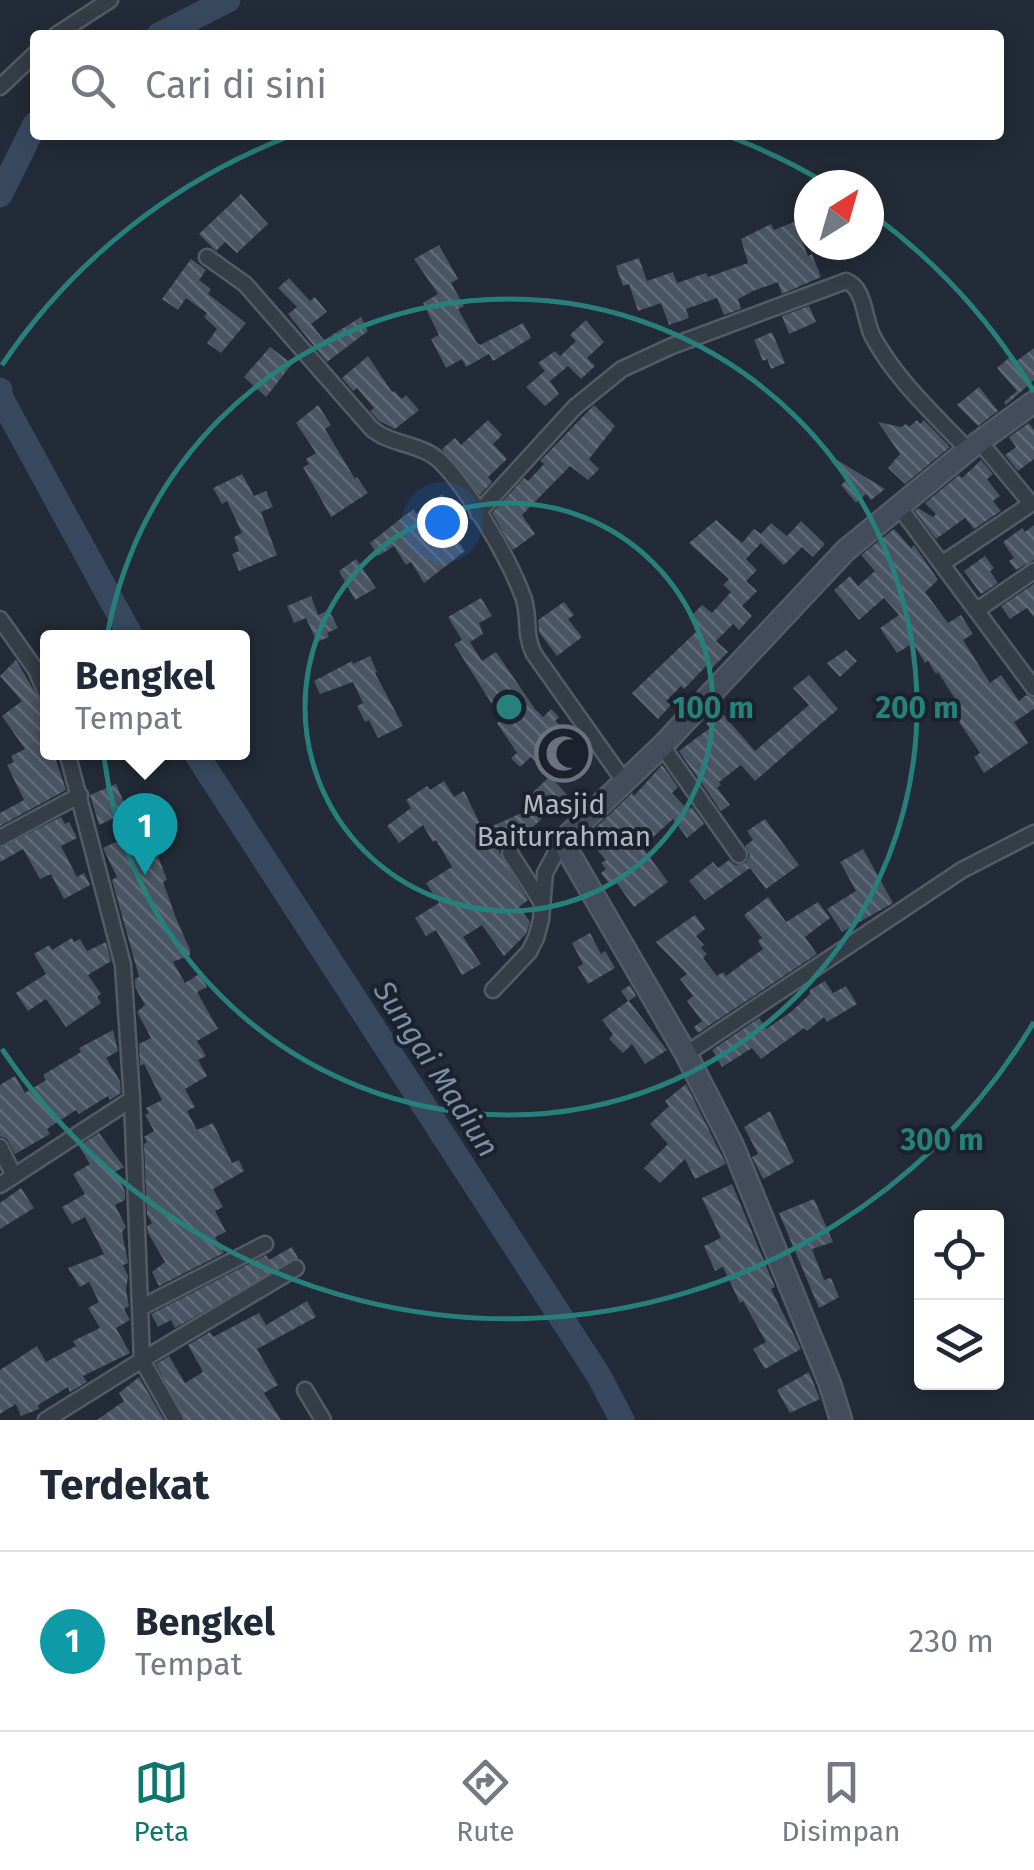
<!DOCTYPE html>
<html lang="id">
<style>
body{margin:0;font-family:"Fira Sans",sans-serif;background:#f6f6f7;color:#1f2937}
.controls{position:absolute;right:30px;bottom:30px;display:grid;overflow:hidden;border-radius:10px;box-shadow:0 5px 25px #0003}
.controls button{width:90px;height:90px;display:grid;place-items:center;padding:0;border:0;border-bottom:2px solid #e0e1e3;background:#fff;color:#1f2937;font:50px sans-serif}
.compass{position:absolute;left:794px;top:170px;width:90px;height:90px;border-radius:50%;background:#fff;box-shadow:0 5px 25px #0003;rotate:37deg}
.you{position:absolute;left:442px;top:522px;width:35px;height:35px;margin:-25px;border:8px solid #fff;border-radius:50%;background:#1a73e8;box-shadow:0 0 0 15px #1a73e833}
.badge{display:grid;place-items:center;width:65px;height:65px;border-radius:50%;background:#0f766e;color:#fff;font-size:32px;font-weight:700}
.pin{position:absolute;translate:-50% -82px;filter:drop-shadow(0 2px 5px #0008)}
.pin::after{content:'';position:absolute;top:52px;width:35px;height:30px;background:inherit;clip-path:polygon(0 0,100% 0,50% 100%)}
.popup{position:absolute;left:40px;top:630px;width:210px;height:130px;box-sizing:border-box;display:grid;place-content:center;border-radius:10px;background:#fff;filter:drop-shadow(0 2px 8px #0005);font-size:32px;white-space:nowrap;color:#747a83}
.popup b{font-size:38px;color:#1f2937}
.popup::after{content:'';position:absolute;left:50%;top:100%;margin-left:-20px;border:20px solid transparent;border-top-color:#fff}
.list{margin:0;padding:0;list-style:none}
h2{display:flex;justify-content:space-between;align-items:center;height:130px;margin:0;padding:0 40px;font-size:42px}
h2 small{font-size:32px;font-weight:400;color:#747a83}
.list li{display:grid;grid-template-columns:65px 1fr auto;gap:30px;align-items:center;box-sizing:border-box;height:180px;padding:0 40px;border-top:2px solid #e0e1e3}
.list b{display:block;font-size:38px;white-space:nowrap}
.list p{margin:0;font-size:32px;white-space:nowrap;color:#747a83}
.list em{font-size:32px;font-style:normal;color:#747a83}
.icon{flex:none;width:55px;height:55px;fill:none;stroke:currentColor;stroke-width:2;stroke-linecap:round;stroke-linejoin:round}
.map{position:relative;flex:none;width:1034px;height:1420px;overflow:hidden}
.search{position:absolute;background:#fff;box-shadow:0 5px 25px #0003;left:30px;right:30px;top:30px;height:110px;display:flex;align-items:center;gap:25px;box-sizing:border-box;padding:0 35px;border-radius:10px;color:#747a83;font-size:38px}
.sheet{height:310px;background:#fff}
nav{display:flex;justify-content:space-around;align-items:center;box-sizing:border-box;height:140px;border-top:2px solid #e0e1e3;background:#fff;font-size:28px;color:#747a83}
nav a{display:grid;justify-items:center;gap:5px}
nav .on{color:#0f766e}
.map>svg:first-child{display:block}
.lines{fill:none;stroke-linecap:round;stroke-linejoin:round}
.river{stroke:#38495f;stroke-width:25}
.building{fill:url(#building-back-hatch)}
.street-casing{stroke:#535b65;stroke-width:19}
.secondary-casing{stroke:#535b65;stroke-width:25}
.street{stroke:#353d47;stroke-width:14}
.secondary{stroke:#434c5a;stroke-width:20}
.ring{fill:none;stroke:#27807b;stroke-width:5}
.labels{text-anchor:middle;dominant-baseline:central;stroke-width:8;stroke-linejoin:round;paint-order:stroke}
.poi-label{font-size:28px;fill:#b0b8c4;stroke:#1b222c}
.water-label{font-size:30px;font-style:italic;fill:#7a8faa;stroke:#1b222c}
.centre{fill:#27807b;stroke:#1b222c;stroke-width:5}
.ring-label{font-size:30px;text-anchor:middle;font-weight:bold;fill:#27807b;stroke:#1b222c;stroke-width:8;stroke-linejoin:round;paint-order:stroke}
</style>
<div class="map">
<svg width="1034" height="1420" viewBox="0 0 1034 1420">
<defs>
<pattern id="building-back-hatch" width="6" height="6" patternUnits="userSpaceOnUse" patternTransform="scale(2.5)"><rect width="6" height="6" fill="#4a5563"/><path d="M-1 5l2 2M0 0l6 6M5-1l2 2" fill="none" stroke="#626b78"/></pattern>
</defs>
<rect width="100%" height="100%" fill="#222b37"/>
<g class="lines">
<path class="river" d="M 159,35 L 228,0
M 0,195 L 35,124
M 0,390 L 1,398 L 132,638
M 195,752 L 599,1376 L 622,1420"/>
</g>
<path class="building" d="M 241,194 L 268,224 L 237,253 L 225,242 L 216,251 L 199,234 Z
M 794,222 L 808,256 L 812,254 L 821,277 L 782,294 L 778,282 L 753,291 L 738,299 L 741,309 L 724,315 L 717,298 L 686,309 L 689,318 L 669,325 L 661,303 L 638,311 L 629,284 L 623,286 L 616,266 L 639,258 L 647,281 L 673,272 L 677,283 L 706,273 L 708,277 L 748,263 L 741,239 L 771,224 L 774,230 Z
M 439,245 L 458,279 L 451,283 L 464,306 L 458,309 L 477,343 L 480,345 L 523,323 L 531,338 L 493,361 L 489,354 L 466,367 L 462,359 L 446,368 L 431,339 L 439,335 L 423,303 L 438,294 L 414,259 Z
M 191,259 L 206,270 L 199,280 L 211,289 L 208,294 L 246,323 L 221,353 L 207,343 L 217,329 L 204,317 L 207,313 L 186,298 L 178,310 L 162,299 Z
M 289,278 L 310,301 L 315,297 L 327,312 L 311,324 L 324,340 L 361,317 L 368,331 L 327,362 L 288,314 L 297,307 L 278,288 Z
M 809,306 L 816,322 L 789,334 L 782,316 Z
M 586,320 L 604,342 L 587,358 L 595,366 L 581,379 L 568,366 L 550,381 L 559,394 L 545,406 L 526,387 L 545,371 L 538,363 L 555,351 L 560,356 L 576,341 L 570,335 Z
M 772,332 L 785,363 L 771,369 L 767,359 L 763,361 L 754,340 Z
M 270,347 L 292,364 L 266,397 L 244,377 Z
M 1034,348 L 1034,380 L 1006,405 L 1004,402 L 1017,391 L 997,368 L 1010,357 L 1014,363 Z
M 368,356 L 392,392 L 394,391 L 402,399 L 406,395 L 419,410 L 395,429 L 379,421 L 370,411 L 374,408 L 357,388 L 353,391 L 342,378 Z
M 979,387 L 998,411 L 978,426 L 957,405 Z
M 318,405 L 331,425 L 325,429 L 355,479 L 357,477 L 368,493 L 331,517 L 303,467 L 309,464 L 306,459 L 316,453 L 296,423 Z
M 594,405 L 615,426 L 589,459 L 599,469 L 588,480 L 570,466 L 522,515 L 535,534 L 513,550 L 492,513 L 524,478 L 528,481 L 544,464 L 540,461 Z
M 488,420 L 502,435 L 493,444 L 507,459 L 488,477 L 492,482 L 480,495 L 442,449 L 455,438 L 461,445 Z
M 917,420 L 920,424 L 924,420 L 950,447 L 905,484 L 888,468 L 900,454 L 878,422 L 901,427 L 906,424 L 909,427 Z
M 1029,423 L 1034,430 L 1034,459 L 1018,471 L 1005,455 L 1016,447 L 1009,437 Z
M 834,458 L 885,489 L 871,500 L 866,494 L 856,503 L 841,485 L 849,478 L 831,462 Z
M 981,460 L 993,474 L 987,479 L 1000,496 L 993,501 L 1001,511 L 974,529 L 965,518 L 936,539 L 915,511 L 918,508 L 933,517 L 936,514 L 925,503 L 959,475 L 962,478 Z
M 242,474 L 254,496 L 266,491 L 273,507 L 261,512 L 277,555 L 239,571 L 232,554 L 239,551 L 234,537 L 242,533 L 227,501 L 222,504 L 213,488 Z
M 442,494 L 451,507 L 440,516 L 465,551 L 424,583 L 411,562 L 406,565 L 394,546 L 378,556 L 370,543 L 404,516 L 414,509 L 416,514 Z
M 716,520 L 742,543 L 754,529 L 761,534 L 771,523 L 787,536 L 801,521 L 825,544 L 813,557 L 802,547 L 784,565 L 761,543 L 746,559 L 757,570 L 746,581 L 757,591 L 742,606 L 752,616 L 739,630 L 733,624 L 716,641 L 728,652 L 711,669 L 707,665 L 684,689 L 681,686 L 666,701 L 671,705 L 658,719 L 632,693 L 699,629 L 689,618 L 702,605 L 712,613 L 731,592 L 723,585 L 729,579 L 689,543 Z
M 1034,525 L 1034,560 L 1016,570 L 1009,561 L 1014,558 L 1003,542 L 1022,528 L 1025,532 Z
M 894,529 L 911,548 L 914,545 L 938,580 L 925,592 L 948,623 L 961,615 L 973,634 L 963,640 L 990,683 L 1001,675 L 1019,701 L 1026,695 L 1034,698 L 1034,709 L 1014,722 L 1028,743 L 984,773 L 974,757 L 980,753 L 949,707 L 957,702 L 938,672 L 936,674 L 928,661 L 925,663 L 913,643 L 897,653 L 880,628 L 899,615 L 884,598 L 859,620 L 834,590 L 850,576 L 858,586 L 875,571 L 861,555 Z
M 985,556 L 994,568 L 990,571 L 998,583 L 981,594 L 964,571 Z
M 356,559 L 376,588 L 355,600 L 339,571 Z
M 1034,584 L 1034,617 L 1027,608 L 1010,619 L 1001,606 Z
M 311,596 L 318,615 L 329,610 L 338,628 L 327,633 L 329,637 L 317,642 L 306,618 L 294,623 L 287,606 Z
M 481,598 L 492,616 L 479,623 L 483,634 L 470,642 L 482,661 L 496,652 L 535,709 L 543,717 L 551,709 L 559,717 L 555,721 L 569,734 L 563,740 L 572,749 L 548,774 L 531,757 L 520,767 L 511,758 L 517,753 L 497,723 L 502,720 L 454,644 L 462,640 L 448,617 Z
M 564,602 L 574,615 L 568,619 L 582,637 L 557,656 L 539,632 L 538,620 Z
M 846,650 L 857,661 L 840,677 L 827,663 Z
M 370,656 L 377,672 L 375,673 L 403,726 L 378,738 L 369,720 L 365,722 L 357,706 L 363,703 L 353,682 L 320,694 L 314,681 L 352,661 L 353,664 Z
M 16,660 L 48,714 L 48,757 L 54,754 L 66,790 L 0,826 L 0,813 L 24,800 L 7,765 L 14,762 L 11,756 L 25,749 L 2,716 L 22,701 L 0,676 Z
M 809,675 L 838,709 L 755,781 L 741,765 L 719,782 L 721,785 L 717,788 L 730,805 L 721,811 L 679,751 L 710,728 L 706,724 L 720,711 L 755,751 L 809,705 L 793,688 Z
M 662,765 L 678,787 L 672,793 L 688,810 L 692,807 L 704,824 L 687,838 L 673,819 L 642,847 L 668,882 L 634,907 L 616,882 L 611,886 L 601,873 L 606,869 L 601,863 L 606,860 L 586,837 L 632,793 L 634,796 Z
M 550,776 L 569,797 L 549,811 L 531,829 L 532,833 L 501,846 L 499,852 L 528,900 L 519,907 L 530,922 L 526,934 L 504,956 L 482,925 L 463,937 L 481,964 L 462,975 L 436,930 L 426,936 L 415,918 L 439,903 L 426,883 L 452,867 L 436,840 L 433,842 L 423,825 L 399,843 L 387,826 L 411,808 L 406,800 L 427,786 L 430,790 L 444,781 L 454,797 L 464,791 L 483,830 L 531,809 L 524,801 Z
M 116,784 L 128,812 L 99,825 L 90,795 Z
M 61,817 L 65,824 L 69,822 L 77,838 L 61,846 L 77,877 L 84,873 L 90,885 L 64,899 L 51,874 L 40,879 L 23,849 L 0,862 L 0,848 Z
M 765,819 L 799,865 L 766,889 L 750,868 L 705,900 L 689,881 L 713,862 L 718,868 L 729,860 L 735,865 L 746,863 L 750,855 L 745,846 L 753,840 L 747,831 Z
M 147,827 L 167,880 L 163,882 L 176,918 L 190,950 L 190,955 L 173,962 L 185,983 L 199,974 L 207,987 L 197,992 L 218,1029 L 197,1041 L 206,1056 L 198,1060 L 207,1076 L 185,1089 L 195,1107 L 187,1111 L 197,1130 L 213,1123 L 232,1163 L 239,1160 L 244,1171 L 213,1189 L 223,1207 L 215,1211 L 226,1232 L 215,1237 L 224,1253 L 159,1286 L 152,1272 L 165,1262 L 148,1233 L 147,1226 L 152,1223 L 147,1214 L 144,1144 L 147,1142 L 144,1137 L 154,1131 L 145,1115 L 149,1113 L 146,1108 L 162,1100 L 144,1064 L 140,1066 L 139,1044 L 151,1038 L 137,1012 L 145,1005 L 135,987 L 135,979 L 139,977 L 112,880 L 117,877 L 103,848 Z
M 863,849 L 893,903 L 842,932 L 827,909 L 856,891 L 840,862 Z
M 768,897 L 786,922 L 818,902 L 830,918 L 805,937 L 817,954 L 698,1033 L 694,1027 L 702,1021 L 687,1001 L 693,996 L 680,979 L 687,974 L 656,942 L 695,915 L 705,929 L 696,936 L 704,945 L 701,948 L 707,954 L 703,958 L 717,976 L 723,972 L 726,976 L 763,949 L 758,941 L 762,938 L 744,915 Z
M 590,933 L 601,954 L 605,951 L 615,968 L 588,984 L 578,967 L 583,964 L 572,943 Z
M 72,938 L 74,942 L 80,939 L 87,951 L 106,942 L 111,961 L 88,975 L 101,994 L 97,997 L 101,1003 L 66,1027 L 46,999 L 28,1011 L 16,993 L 46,974 L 34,954 L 49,945 L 52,950 Z
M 825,981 L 833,993 L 846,986 L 857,1004 L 827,1022 L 824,1017 L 807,1031 L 804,1028 L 761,1059 L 752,1048 L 722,1067 L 712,1050 L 759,1018 L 766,1029 L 791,1012 L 810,994 L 810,990 Z
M 630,985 L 636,996 L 629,1001 L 667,1050 L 645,1064 L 632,1044 L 623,1053 L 609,1039 L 613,1034 L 602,1020 L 628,1001 L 621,991 Z
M 113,1030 L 118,1051 L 106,1058 L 120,1081 L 121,1093 L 110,1100 L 108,1096 L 79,1114 L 76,1110 L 47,1129 L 50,1134 L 15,1154 L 7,1139 L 0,1136 L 0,1085 L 15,1076 L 25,1093 L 46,1080 L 43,1075 L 81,1052 L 79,1048 Z
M 686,1084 L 726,1164 L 695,1179 L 685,1159 L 660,1183 L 644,1168 L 668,1144 L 650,1124 L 669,1106 L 665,1101 Z
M 770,1111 L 794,1162 L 763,1179 L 752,1157 L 758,1154 L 744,1127 Z
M 99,1133 L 124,1167 L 115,1172 L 125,1191 L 125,1200 L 115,1205 L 126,1227 L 122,1232 L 128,1263 L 123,1265 L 128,1276 L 126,1290 L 129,1306 L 124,1309 L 130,1320 L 116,1328 L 130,1353 L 83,1376 L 87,1382 L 70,1392 L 68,1387 L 38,1405 L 39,1409 L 21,1416 L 16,1404 L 0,1414 L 0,1370 L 37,1346 L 46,1362 L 76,1346 L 73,1341 L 100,1328 L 88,1308 L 99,1302 L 89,1282 L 80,1287 L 68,1268 L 104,1254 L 85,1217 L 72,1224 L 62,1207 L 85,1194 L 73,1174 L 90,1164 L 79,1146 Z
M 732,1184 L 775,1287 L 771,1289 L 801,1349 L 765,1369 L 753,1349 L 766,1342 L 743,1301 L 740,1303 L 723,1267 L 715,1271 L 704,1246 L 721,1238 L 702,1198 Z
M 21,1188 L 34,1208 L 0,1229 L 0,1203 Z
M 814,1199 L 833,1242 L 812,1249 L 824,1280 L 831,1278 L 839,1297 L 819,1308 L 779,1213 Z
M 292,1247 L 298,1258 L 175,1328 L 171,1320 L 158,1327 L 151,1314 L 266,1255 L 269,1260 Z
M 307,1301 L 316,1317 L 257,1349 L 278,1385 L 264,1393 L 281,1420 L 186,1420 L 156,1364 L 169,1356 L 185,1383 L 203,1372 L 188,1345 L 210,1332 L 213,1337 L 259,1313 L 266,1325 Z
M 809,1372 L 820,1399 L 790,1413 L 777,1390 Z
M 139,1377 L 164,1420 L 97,1420 L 124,1401 L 119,1393 Z"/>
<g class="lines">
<defs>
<path id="street" d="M 56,35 L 110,0
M 0,87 L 35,54
M 207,257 L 245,284 L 372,429 C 393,446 422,443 441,462 C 469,490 508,557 522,594 C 531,614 523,633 534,654 L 624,781
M 900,508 L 1034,688
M 478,513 L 575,407 L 622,369 L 672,346 L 846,281 C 865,288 864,318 872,335 C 895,379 934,414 968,450
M 943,563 L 1028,506 L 1029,501 L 980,442
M 977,610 L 1034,571
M 0,619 L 36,670 L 48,698
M 662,746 L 739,855
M 0,838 L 80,795
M 510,853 L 542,903
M 493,990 L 529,952 L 536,938 L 541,920 L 545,873 L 562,841
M 686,1054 L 962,870 L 1034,833
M 0,1147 L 13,1174
M 0,1185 L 132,1099
M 142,1307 L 265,1244
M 305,1390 L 323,1420
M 46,1420 L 142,1360 L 132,1099 L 123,965 L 67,752
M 176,1420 L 142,1360 L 296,1268"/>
<path id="secondary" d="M 841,1420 L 830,1384 L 733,1146 L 686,1054 L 562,841 L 662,746 L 846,550 L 968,450 L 1034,402"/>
</defs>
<use href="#street" class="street-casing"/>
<use href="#secondary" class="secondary-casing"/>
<use href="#street" class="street"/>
<use href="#secondary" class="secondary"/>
</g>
<g class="ring">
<circle cx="509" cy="707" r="204"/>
<circle cx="509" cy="707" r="408"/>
<path d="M1034 1022A612 612 0 0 1 2 1049M2 365A612 612 0 0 1 290 136M728 136A612 612 0 0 1 824 182M873 215A612 612 0 0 1 1034 392"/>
</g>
<defs>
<symbol id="mosque-ring" viewBox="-11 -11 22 22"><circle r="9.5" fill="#1b222c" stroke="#6b7280" stroke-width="1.5"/><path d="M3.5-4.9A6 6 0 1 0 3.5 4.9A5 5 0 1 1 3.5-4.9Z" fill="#6b7280"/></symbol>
</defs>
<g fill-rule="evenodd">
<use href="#mosque-ring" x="532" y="722" width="63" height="63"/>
</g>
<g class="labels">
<g class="poi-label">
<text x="564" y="804">Masjid<tspan x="564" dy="32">Baiturrahman</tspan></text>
</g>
<g class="water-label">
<text transform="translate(436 1069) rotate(57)">Sungai Madiun</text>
</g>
</g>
<circle cx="509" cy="707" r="15" class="centre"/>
<g class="ring-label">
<text x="713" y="718">100 m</text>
<text x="917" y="718">200 m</text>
<text x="942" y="1150">300 m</text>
</g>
</svg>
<div class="controls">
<button><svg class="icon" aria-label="locate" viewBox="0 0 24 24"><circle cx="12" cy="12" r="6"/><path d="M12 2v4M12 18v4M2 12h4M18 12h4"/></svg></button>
<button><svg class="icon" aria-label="layers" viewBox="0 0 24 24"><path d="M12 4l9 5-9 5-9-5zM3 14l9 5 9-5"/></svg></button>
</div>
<svg class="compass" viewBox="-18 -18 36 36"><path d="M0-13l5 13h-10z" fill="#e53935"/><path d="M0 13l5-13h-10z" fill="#747a83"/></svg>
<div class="you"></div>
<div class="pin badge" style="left:145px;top:875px;background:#0f9aa8">1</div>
<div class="popup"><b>Bengkel</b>Tempat</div>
<div class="search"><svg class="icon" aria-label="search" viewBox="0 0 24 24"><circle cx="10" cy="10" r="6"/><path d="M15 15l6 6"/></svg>Cari di sini</div>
</div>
<section class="sheet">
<h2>Terdekat<small></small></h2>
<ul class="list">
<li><span class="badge" style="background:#0f9aa8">1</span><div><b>Bengkel</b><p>Tempat</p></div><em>230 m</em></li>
</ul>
</section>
<nav>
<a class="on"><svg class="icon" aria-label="map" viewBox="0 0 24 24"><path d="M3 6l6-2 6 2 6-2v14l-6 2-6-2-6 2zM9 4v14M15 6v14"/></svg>Peta</a>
<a><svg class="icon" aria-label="directions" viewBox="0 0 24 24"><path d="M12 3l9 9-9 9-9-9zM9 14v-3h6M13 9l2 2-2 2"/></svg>Rute</a>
<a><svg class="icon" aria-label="saved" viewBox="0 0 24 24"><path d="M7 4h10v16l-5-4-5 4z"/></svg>Disimpan</a>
</nav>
